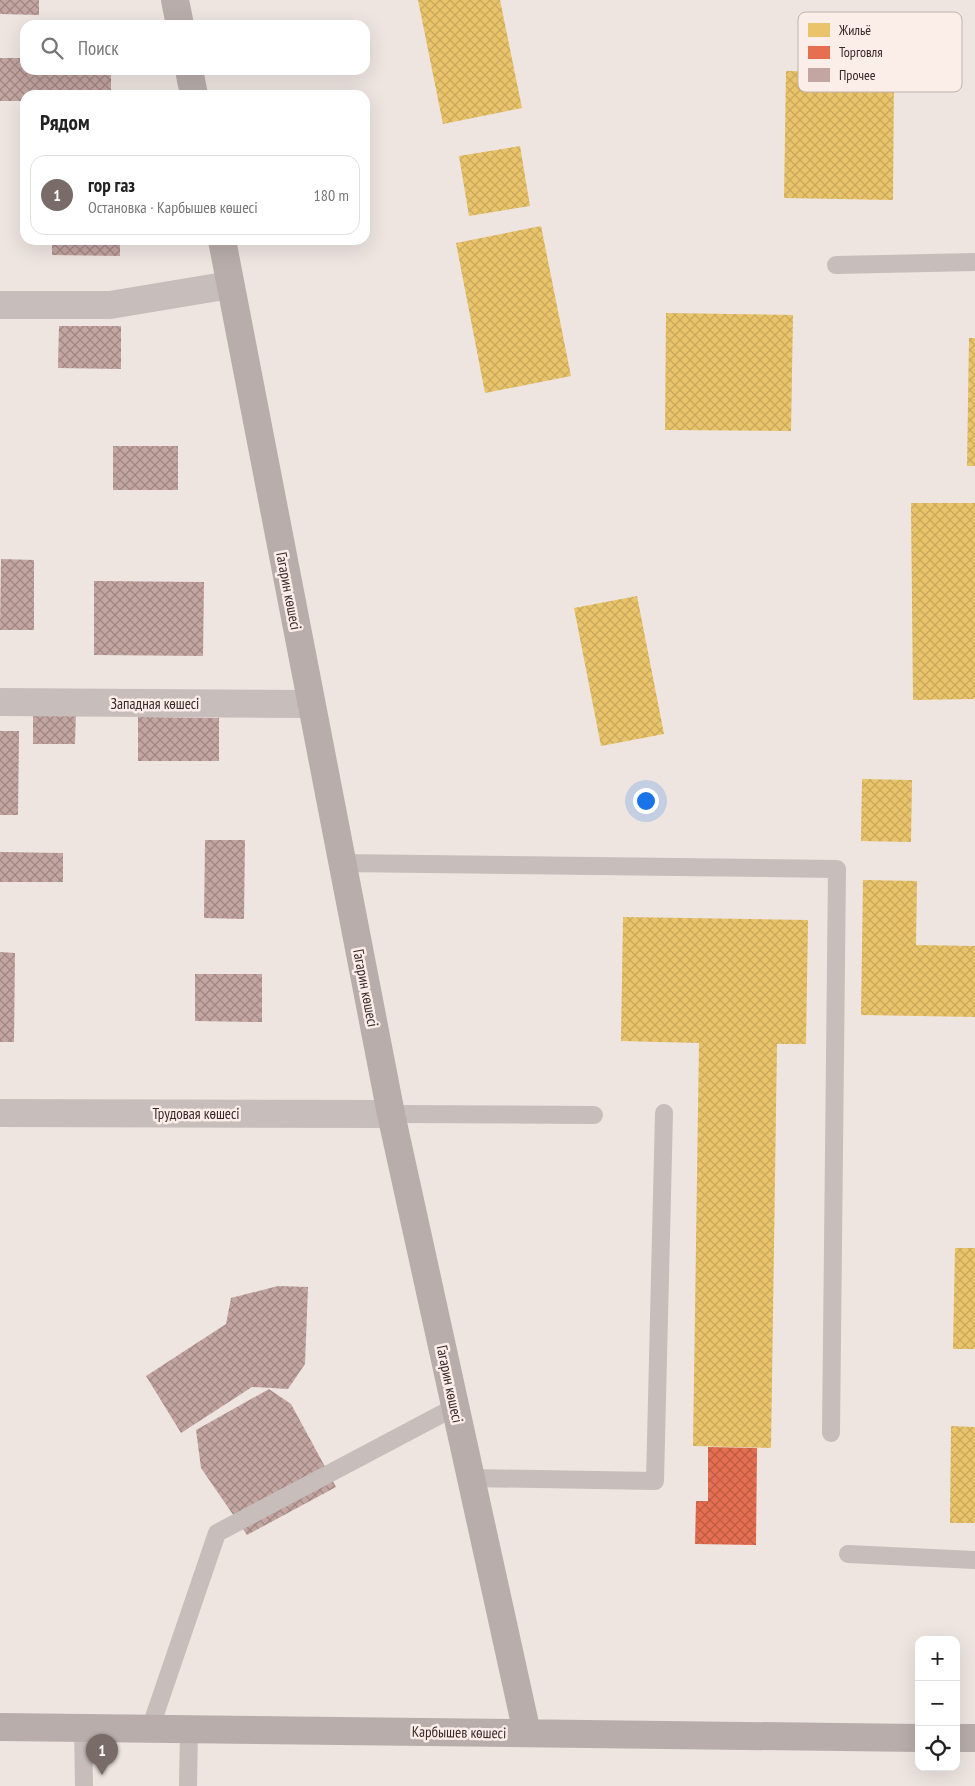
<!DOCTYPE html>
<html lang="ru">
<meta charset="utf-8">
<style>
body{margin:0;font-family:"PT Sans Narrow",sans-serif;background:#f2f2f2;color:#222}
.controls{position:absolute;right:15px;bottom:15px;display:grid;overflow:hidden;border-radius:10px;box-shadow:0 5px 20px #0002}
.controls button{width:45px;height:45px;display:grid;place-items:center;padding:0;border:0;border-bottom:1px solid #e0e0e0;background:#fff;color:#222;font:25px sans-serif}
.you{position:absolute;left:645px;top:800px;width:18px;height:18px;margin:-12px;border:4px solid #fff;border-radius:50%;background:#1a73e8;box-shadow:0 0 0 8px #1a73e833}
.badge{display:grid;place-items:center;width:32px;height:32px;border-radius:50%;background:#786b68;color:#fff;font-size:16px;font-weight:700}
.pin{position:absolute;translate:-50% -41px;filter:drop-shadow(0 1px 2px #0008)}
.pin::after{content:'';position:absolute;top:26px;width:18px;height:15px;background:inherit;clip-path:polygon(0 0,100% 0,50% 100%)}
.list{margin:0;padding:0;list-style:none}
h2{display:flex;justify-content:space-between;align-items:center;height:65px;margin:0;padding:0 20px;font-size:21px}
h2 small{font-size:16px;font-weight:400;color:#767676}
.list li{display:grid;grid-template-columns:32px 1fr auto;gap:15px;align-items:center;box-sizing:border-box;height:80px;margin:0 10px 10px;padding:0 10px;border:1px solid #e0e0e0;border-radius:15px}
.list b{display:block;font-size:19px;white-space:nowrap}
.list p{margin:0;font-size:16px;white-space:nowrap;color:#767676}
.list em{font-size:16px;font-style:normal;color:#767676}
.icon{flex:none;width:28px;height:28px;fill:none;stroke:currentColor;stroke-width:2;stroke-linecap:round;stroke-linejoin:round}
.map{position:relative;flex:none;width:975px;height:1786px;overflow:hidden}
.search{position:absolute;background:#fff;box-shadow:0 5px 20px #0002;left:20px;top:20px;width:350px;height:55px;display:flex;align-items:center;gap:12px;box-sizing:border-box;padding:0 18px;border-radius:15px;color:#767676;font-size:19px}
.panel{position:absolute;background:#fff;box-shadow:0 5px 20px #0002;left:20px;top:90px;width:350px;height:155px;border-radius:15px}
.map>svg:first-child{display:block}
.homes{fill:url(#homes-cross-hatch)}
.shops{fill:url(#shops-cross-hatch)}
.building{fill:url(#building-cross-hatch)}
.lines{fill:none;stroke-linecap:round;stroke-linejoin:round}
.lane{stroke:#c7bdba;stroke-width:18}
.street{stroke:#c7bdba;stroke-width:28}
.secondary{stroke:#b8adaa;stroke-width:28}
.labels{text-anchor:middle;dominant-baseline:central;stroke-width:5;stroke-linejoin:round;paint-order:stroke}
.street-label{font-size:15px;fill:#382927;stroke:#fbeee8}
.key{fill:#fbeee8;stroke:#c0b3ae;stroke-width:1}
.key-label{font-size:14px;fill:#382927}
</style>
<div class="map">
<svg width="975" height="1786" viewBox="0 0 975 1786">
<defs>
<pattern id="homes-cross-hatch" width="8" height="8" patternUnits="userSpaceOnUse" patternTransform="scale(1.25)"><rect width="8" height="8" fill="#e9c46a"/><path d="M0 0l8 8M0 8l8-8" fill="none" stroke="#c9a85c"/></pattern>
<pattern id="shops-cross-hatch" width="8" height="8" patternUnits="userSpaceOnUse" patternTransform="scale(1.25)"><rect width="8" height="8" fill="#e76f51"/><path d="M0 0l8 8M0 8l8-8" fill="none" stroke="#bc5b43"/></pattern>
<pattern id="building-cross-hatch" width="8" height="8" patternUnits="userSpaceOnUse" patternTransform="scale(1.25)"><rect width="8" height="8" fill="#c3a5a1"/><path d="M0 0l8 8M0 8l8-8" fill="none" stroke="#9f8683"/></pattern>
</defs>
<rect width="100%" height="100%" fill="#eee5e1"/>
<path class="homes" d="M 418,0 L 500,0 L 522,108 L 443,124 Z
M 786,71 L 894,72 L 893,200 L 784,198 Z
M 520,146 L 530,206 L 469,216 L 459,156 Z
M 541,226 L 571,376 L 485,393 L 456,243 Z
M 666,313 L 793,315 L 791,431 L 665,430 Z
M 969,338 L 975,338 L 975,466 L 967,466 Z
M 911,503 L 975,503 L 975,699 L 913,700 Z
M 637,596 L 664,734 L 601,746 L 574,608 Z
M 862,779 L 912,780 L 911,842 L 861,841 Z
M 863,880 L 917,881 L 916,945 L 975,946 L 975,1017 L 861,1015 Z
M 623,917 L 808,920 L 806,1044 L 777,1044 L 771,1448 L 693,1446 L 699,1043 L 621,1041 Z
M 955,1248 L 975,1248 L 975,1349 L 953,1349 Z
M 951,1426 L 975,1427 L 975,1523 L 950,1523 Z"/>
<path class="shops" d="M 708,1447 L 757,1448 L 756,1545 L 695,1544 L 696,1501 L 708,1501 Z"/>
<path class="building" d="M 0,0 L 39,0 L 39,15 L 0,14 Z
M 0,58 L 25,58 L 25,70 L 111,70 L 111,95 L 25,95 L 25,101 L 0,101 Z
M 52,240 L 120,240 L 120,256 L 52,255 Z
M 59,326 L 121,326 L 121,369 L 58,368 Z
M 113,446 L 178,446 L 178,490 L 113,490 Z
M 1,559 L 34,560 L 34,630 L 0,630 Z
M 94,581 L 204,582 L 203,656 L 94,655 Z
M 33,711 L 76,712 L 75,744 L 33,744 Z
M 138,717 L 219,718 L 219,761 L 138,761 Z
M 0,731 L 19,731 L 18,815 L 0,815 Z
M 205,840 L 245,840 L 244,919 L 204,918 Z
M 0,852 L 63,853 L 63,882 L 0,882 Z
M 0,952 L 15,953 L 14,1042 L 0,1042 Z
M 195,974 L 262,974 L 262,1022 L 195,1021 Z
M 278,1286 L 308,1287 L 305,1364 L 288,1389 L 252,1387 L 181,1433 L 146,1376 L 226,1324 L 231,1298 Z
M 269,1389 L 291,1404 L 336,1487 L 247,1535 L 201,1468 L 196,1430 Z"/>
<g class="lines">
<path class="lane" d="M 836,265 L 975,262
M 341,863 L 837,869 L 831,1433
M 391,1114 L 594,1115
M 471,1478 L 655,1481 L 664,1113
M 848,1554 L 975,1560
M 83,1727 L 84,1786
M 150,1729 L 217,1533 L 455,1407
M 188,1786 L 189,1729"/>
<path class="street" d="M 0,305 L 110,305 L 230,285
M 0,702 L 311,704
M 0,1113 L 391,1114"/>
<path class="secondary" d="M 175,0 L 180,25
M 189,70 L 194,95
M 222,240 L 391,1114 L 527,1733
M 0,1727 L 919,1738
M 956,1738 L 975,1738"/>
</g>
<g class="labels">
<g class="street-label">
<text transform="translate(289 591) rotate(79)">Гагарин көшесі</text>
<text x="155" y="703">Западная көшесі</text>
<text transform="translate(366 988) rotate(79)">Гагарин көшесі</text>
<text x="196" y="1113">Трудовая көшесі</text>
<text transform="translate(450 1384) rotate(78)">Гагарин көшесі</text>
<text transform="translate(459 1732) rotate(1)">Карбышев көшесі</text>
</g>
</g>
<rect x="798" y="12" width="164" height="80" rx="8" class="key"/>
<rect x="808" y="23" width="22" height="14" fill="#e9c46a"/>
<rect x="808" y="46" width="22" height="13" fill="#e76f51"/>
<rect x="808" y="68" width="22" height="14" fill="#c3a5a1"/>
<g class="key-label">
<text x="839" y="35">Жильё</text>
<text x="839" y="57">Торговля</text>
<text x="839" y="80">Прочее</text>
</g>
</svg>
<div class="controls">
<button>+</button>
<button>−</button>
<button><svg class="icon" aria-label="locate" viewBox="0 0 24 24"><circle cx="12" cy="12" r="6"/><path d="M12 2v4M12 18v4M2 12h4M18 12h4"/></svg></button>
</div>
<div class="you"></div>
<div class="pin badge" style="left:102px;top:1775px">1</div>
<div class="search"><svg class="icon" aria-label="search" viewBox="0 0 24 24"><circle cx="10" cy="10" r="6"/><path d="M15 15l6 6"/></svg>Поиск</div>
<section class="panel">
<h2>Рядом<small></small></h2>
<ul class="list">
<li><span class="badge">1</span><div><b>гор газ</b><p>Остановка · Карбышев көшесі</p></div><em>180 m</em></li>
</ul>
</section>
</div>
